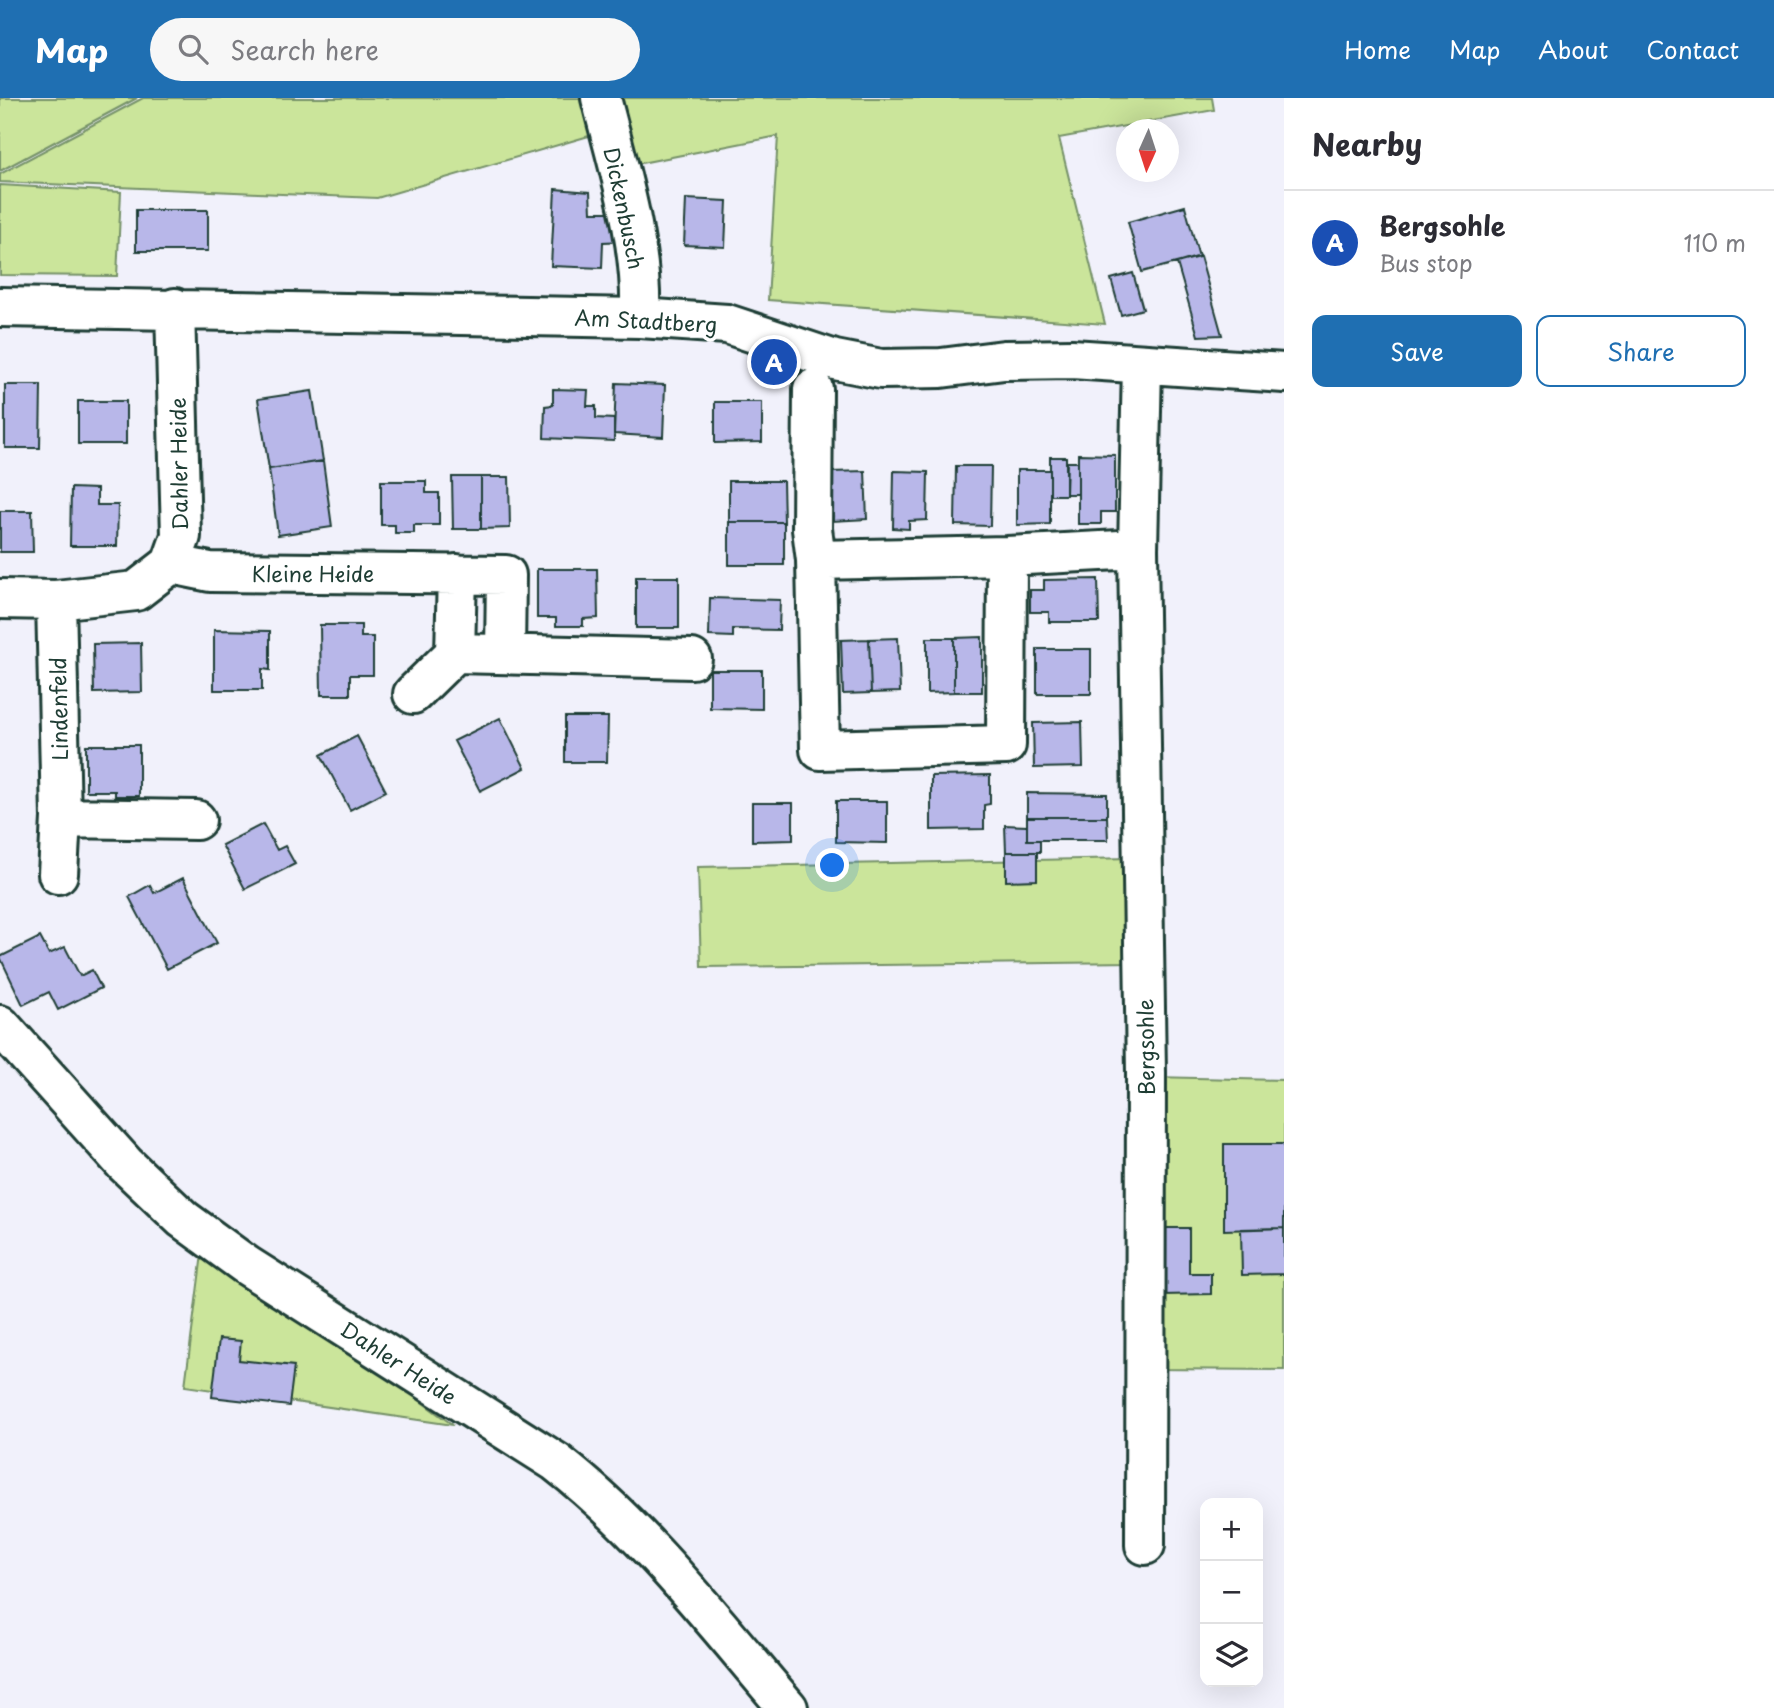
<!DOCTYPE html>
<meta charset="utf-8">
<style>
body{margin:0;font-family:"Playpen Sans",sans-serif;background:#f7f7f7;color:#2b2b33}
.controls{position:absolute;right:21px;bottom:21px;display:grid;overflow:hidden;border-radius:14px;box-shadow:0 7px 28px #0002}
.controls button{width:63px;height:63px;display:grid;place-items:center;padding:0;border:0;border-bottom:2px solid #e1e1e2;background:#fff;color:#2b2b33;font:35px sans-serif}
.compass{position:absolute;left:1116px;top:21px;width:63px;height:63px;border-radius:50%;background:#fff;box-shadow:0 7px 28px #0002;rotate:183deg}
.you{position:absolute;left:833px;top:768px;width:24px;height:24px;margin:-18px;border:5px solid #fff;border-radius:50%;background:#1a73e8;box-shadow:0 0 0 10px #1a73e833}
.badge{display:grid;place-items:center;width:46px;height:46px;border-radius:50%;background:#1f6fb2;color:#fff;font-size:23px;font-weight:700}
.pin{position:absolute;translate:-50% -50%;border:4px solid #fff;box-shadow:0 2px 7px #0006}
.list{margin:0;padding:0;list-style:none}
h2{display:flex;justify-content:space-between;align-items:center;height:91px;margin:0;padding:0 28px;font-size:30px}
h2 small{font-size:23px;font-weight:400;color:#7c7c81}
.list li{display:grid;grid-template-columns:46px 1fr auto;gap:21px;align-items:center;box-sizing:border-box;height:105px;padding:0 28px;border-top:2px solid #e1e1e2}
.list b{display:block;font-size:26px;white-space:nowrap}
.list p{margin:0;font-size:23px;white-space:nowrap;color:#7c7c81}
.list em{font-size:23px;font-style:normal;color:#7c7c81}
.actions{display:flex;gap:14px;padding:21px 28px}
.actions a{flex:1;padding:16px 0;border:2px solid #1f6fb2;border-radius:14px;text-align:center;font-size:24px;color:#1f6fb2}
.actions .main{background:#1f6fb2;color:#fff}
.icon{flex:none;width:38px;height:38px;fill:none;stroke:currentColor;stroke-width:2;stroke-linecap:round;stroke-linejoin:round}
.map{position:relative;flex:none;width:1284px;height:1610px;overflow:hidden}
header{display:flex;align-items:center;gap:42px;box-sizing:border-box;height:98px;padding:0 35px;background:#1f6fb2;color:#fff}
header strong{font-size:33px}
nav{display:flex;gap:38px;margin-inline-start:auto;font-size:24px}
.search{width:490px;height:63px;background:#f7f7f7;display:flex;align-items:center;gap:18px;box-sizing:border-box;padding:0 24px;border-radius:38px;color:#7c7c81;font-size:26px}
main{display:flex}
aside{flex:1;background:#fff}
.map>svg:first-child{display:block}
.green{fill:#cbe59b;stroke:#759168;stroke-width:2}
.building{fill:#b8b7e9;stroke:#1f3d34;stroke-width:2}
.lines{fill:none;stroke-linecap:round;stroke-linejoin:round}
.minor-casing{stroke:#1f3d34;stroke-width:44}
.minor{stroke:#fff;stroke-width:38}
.labels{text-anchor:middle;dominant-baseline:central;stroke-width:7;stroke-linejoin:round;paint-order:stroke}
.street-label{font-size:21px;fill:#1f3d34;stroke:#fff}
</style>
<header>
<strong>Map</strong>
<div class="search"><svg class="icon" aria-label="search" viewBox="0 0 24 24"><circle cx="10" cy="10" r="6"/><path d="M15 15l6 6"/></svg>Search here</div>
<nav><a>Home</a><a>Map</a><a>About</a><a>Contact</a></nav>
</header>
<main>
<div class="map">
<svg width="1284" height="1610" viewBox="0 0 1284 1610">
<rect width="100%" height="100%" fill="#f1f1fb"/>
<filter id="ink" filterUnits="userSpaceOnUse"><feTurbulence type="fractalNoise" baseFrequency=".0143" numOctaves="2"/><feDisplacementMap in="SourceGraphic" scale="14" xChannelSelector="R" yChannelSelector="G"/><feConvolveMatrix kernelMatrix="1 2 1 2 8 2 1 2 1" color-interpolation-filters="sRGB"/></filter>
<g filter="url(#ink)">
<path class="green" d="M 0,0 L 137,0 L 0,73 Z
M 143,0 L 588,0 L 599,35 L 377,100 L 0,84 L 0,76 Z
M 617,0 L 1212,0 L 1214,12 L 1059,40 L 1105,226 L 768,202 L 778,38 L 636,66 Z
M 0,87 L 121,94 L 117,178 L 0,177 Z
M 1132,760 L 1134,864 L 701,869 L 698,769 Z
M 1154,979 L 1284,982 L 1284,1272 L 1150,1271 Z
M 202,1156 L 305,1219 L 453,1327 L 185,1288 Z"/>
<path class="building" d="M 555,91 L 590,94 L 591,114 L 620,114 L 627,143 L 603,144 L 602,170 L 551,168 Z
M 686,101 L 727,103 L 725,149 L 684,147 Z
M 1185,108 L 1199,159 L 1142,174 L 1128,124 Z
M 136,112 L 208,112 L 208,153 L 136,153 Z
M 1200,158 L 1222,237 L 1198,238 L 1177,165 Z
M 1133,175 L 1143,211 L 1121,217 L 1111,181 Z
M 616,285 L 665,287 L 663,339 L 614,336 Z
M 5,287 L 41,287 L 40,350 L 5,350 Z
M 553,291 L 588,292 L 587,308 L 596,308 L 596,320 L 614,321 L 614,343 L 544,340 L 545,308 L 553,307 Z
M 312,293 L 323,363 L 269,371 L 258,301 Z
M 78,303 L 126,303 L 126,346 L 78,346 Z
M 715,304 L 762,304 L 762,344 L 715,345 Z
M 1078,356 L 1115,357 L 1115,414 L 1101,414 L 1101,426 L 1078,426 Z
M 1050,359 L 1066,359 L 1066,397 L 1050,397 Z
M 323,363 L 332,429 L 278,437 L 269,371 Z
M 1067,364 L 1078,364 L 1078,396 L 1066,396 Z
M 956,368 L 991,368 L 990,428 L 955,427 Z
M 1017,372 L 1050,372 L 1050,426 L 1017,427 Z
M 865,373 L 867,421 L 832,423 L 831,374 Z
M 894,373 L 928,374 L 927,422 L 909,423 L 909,431 L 893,430 Z
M 452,379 L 481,379 L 481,431 L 453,431 Z
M 481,379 L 509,379 L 510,430 L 481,431 Z
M 381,383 L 426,383 L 426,395 L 439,395 L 439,427 L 414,427 L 414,435 L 395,435 L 395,427 L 381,427 Z
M 729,383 L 783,383 L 784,424 L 729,424 Z
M 71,390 L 97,391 L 97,407 L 118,407 L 117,448 L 70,448 Z
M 0,413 L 32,413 L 33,454 L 0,454 Z
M 729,424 L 784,424 L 784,467 L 729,467 Z
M 537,471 L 597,471 L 598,520 L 583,521 L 583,528 L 556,528 L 556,520 L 537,520 Z
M 636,479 L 679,479 L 679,530 L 636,530 Z
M 1098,481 L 1099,524 L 1049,524 L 1049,514 L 1030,514 L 1030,492 L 1044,492 L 1044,482 Z
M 710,500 L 780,502 L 779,532 L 733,531 L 733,539 L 709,538 Z
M 320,527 L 361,527 L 361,539 L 373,539 L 373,577 L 350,577 L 350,597 L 321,597 Z
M 214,532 L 270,533 L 270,572 L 262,571 L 262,592 L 214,592 Z
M 982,539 L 982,594 L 954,594 L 954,540 Z
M 898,540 L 900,594 L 871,595 L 869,541 Z
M 927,540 L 954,540 L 954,594 L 927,595 Z
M 869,541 L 871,595 L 843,596 L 841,542 Z
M 141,545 L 142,594 L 94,595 L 93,546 Z
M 1037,551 L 1091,551 L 1091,596 L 1037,596 Z
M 710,572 L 762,572 L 762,611 L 710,610 Z
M 565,619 L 608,619 L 607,664 L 565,664 Z
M 500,620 L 525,670 L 480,693 L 454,643 Z
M 1082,624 L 1083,669 L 1034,670 L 1033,625 Z
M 357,638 L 386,693 L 350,712 L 321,657 Z
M 86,647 L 139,647 L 139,698 L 115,698 L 115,693 L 86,693 Z
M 990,677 L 990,706 L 984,707 L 984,731 L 931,732 L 931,678 Z
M 1027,695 L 1107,696 L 1107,719 L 1027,719 Z
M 836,703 L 887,703 L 887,745 L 836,744 Z
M 752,705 L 793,705 L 793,742 L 752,743 Z
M 1027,719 L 1107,719 L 1108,742 L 1027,742 Z
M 263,726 L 277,752 L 285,748 L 295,766 L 245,791 L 222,747 Z
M 1005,727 L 1027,728 L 1027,742 L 1040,742 L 1040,754 L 1006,754 Z
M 1006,754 L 1037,754 L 1037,782 L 1006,783 Z
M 183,780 L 217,845 L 167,871 L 129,799 L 150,787 L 154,795 Z
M 40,839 L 49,856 L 65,849 L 80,878 L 92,872 L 101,890 L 58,912 L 49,894 L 23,907 L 0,859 Z
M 1224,1046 L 1284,1046 L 1284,1130 L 1224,1132 Z
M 1161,1130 L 1189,1130 L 1189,1175 L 1211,1175 L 1211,1196 L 1162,1197 Z
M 1284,1130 L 1284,1176 L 1242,1177 L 1241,1131 Z
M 219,1241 L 241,1243 L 239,1262 L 294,1268 L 289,1308 L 212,1299 Z"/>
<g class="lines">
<defs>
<path id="minor" d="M 601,0 C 619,72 643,145 640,220
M 0,209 L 640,220 L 727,226 L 835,262 L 881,271 L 941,270 L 1004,262 L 1072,261 L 1284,275
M 1142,266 L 1138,451 L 1146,975 L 1145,1447
M 813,291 L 812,431 L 816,462
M 1007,458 L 1006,647 L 820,652 L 816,462 L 1007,458 L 1138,451
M 171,466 L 210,474 L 506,477 L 505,555
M 457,476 L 455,555 L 692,561
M 0,501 L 56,502 L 136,493 L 171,466 L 181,438 L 175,210
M 56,502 L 61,720 L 58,776
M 413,596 L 455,555
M 61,720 L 196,722
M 0,927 L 125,1066 L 183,1121 L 246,1167 L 556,1364 C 645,1433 715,1525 788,1610"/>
</defs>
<use href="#minor" class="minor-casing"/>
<use href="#minor" class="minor"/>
</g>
</g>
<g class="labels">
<g class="street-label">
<text transform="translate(625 110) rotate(78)">Dickenbusch</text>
<text transform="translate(646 222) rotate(3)">Am Stadtberg</text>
<text transform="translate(178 366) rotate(-91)">Dahler Heide</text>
<text x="313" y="475">Kleine Heide</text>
<text transform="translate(58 611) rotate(-91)">Lindenfeld</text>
<text transform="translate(1145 949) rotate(-91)">Bergsohle</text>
<text transform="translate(399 1264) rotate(33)">Dahler Heide</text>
</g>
</g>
</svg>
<div class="controls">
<button>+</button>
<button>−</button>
<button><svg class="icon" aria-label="layers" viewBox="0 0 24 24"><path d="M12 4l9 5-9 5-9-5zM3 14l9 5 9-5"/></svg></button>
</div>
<svg class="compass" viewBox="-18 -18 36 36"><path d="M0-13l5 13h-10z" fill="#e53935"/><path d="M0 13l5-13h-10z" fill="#7c7c81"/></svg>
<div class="you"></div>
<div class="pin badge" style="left:774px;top:264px;background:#1a4fb4">A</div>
</div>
<aside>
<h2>Nearby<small></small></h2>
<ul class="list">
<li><span class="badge" style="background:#1a4fb4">A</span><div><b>Bergsohle</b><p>Bus stop</p></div><em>110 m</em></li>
</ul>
<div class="actions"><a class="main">Save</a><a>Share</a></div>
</aside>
</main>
